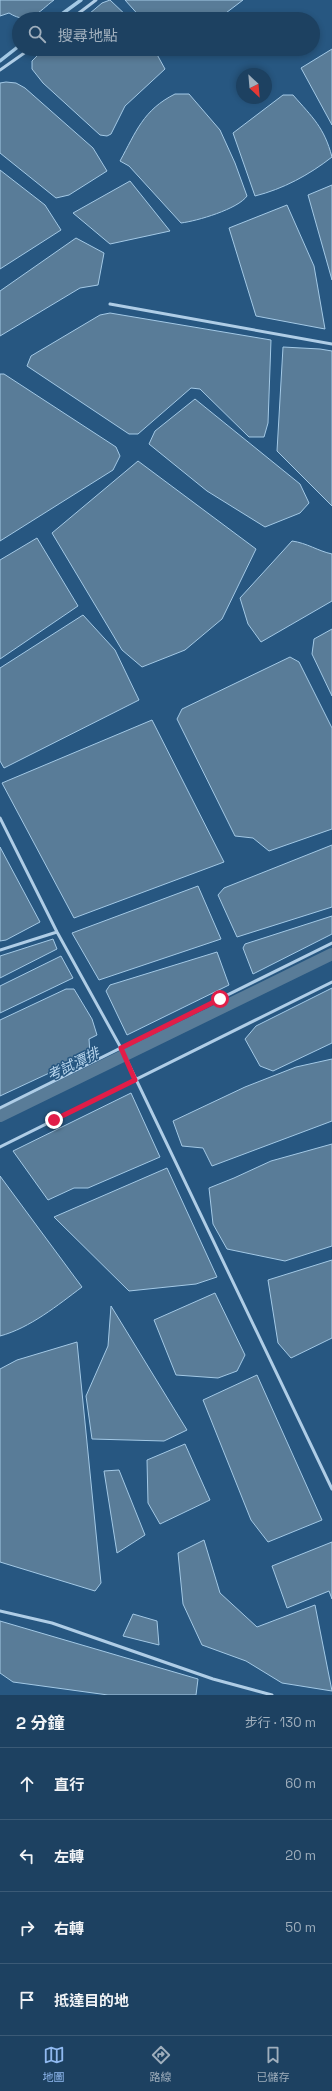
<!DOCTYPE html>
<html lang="zh-TW">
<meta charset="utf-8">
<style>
body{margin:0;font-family:"Space Grotesk","Noto Sans TC",sans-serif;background:#2a4c6a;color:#f1f3f6}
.compass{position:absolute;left:236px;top:68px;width:36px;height:36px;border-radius:50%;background:#1d4161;box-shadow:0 2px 6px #0003;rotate:154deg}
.stop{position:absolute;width:12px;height:12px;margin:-9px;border:3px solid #e11d48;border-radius:50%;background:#fff}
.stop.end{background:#e11d48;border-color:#fff;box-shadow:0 1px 4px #0008}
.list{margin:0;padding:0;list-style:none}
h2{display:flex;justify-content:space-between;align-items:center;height:52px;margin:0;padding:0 16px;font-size:17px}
h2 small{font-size:13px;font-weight:400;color:#a0afbd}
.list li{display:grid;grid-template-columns:26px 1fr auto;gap:12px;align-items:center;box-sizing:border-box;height:72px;padding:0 16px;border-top:1px solid #3b5a76}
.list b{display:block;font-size:15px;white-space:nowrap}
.list em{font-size:13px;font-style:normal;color:#a0afbd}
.icon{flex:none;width:22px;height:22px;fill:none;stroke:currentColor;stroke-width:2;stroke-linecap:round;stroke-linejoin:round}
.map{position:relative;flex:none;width:332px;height:1695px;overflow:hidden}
.search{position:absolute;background:#1d4161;box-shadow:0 2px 6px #0003;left:12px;right:12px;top:12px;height:44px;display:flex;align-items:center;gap:10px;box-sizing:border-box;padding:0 14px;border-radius:22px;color:#a0afbd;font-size:15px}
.sheet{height:340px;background:#1d4161}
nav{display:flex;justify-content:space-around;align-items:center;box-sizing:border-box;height:56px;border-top:1px solid #3b5a76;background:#1d4161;font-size:11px;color:#a0afbd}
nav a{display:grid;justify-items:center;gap:2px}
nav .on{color:#90b9f0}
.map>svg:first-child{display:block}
.water{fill:#597c98;stroke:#a3c9e6}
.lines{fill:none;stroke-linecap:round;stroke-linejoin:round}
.stream{stroke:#a3c9e6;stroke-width:3.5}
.canal{stroke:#597c98;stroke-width:12}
.lane{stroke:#afcde6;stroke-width:3}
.route{stroke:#e11d48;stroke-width:5}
.labels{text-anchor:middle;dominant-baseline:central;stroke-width:3;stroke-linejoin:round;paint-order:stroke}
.water-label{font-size:14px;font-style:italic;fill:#bad7ee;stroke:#275781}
</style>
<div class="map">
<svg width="332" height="1695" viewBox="0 0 332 1695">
<rect width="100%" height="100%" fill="#275781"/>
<path class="water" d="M 0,0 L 54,0 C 38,12 30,26 9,13 L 0,16 Z
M 110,0 L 130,19 L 83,19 L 102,3 Z
M 125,0 L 243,0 L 218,19 L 142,19 Z
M 44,49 L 154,49 L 165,69 L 125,106 L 111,134 L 107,136 L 100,135 L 43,83 L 32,69 L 32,61 Z
M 332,49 L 332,125 L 301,68 Z
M 6,82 L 16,83 L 25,88 L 93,148 L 107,171 L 69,195 L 56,198 L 0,153 L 0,83 Z
M 175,94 L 189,94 L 220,130 L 235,163 L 247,196 C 238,209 197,221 181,223 L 129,166 L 120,161 C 136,132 143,110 175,94 Z
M 283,95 L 293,95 C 313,118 324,127 332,157 C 309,175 283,189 255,196 L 233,133 Z
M 0,170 L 45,205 L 61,230 L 0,269 Z
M 130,181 L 170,231 L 110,244 L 73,213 Z
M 332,185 L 332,280 L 308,195 Z
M 287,205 L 314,266 L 325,329 L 256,316 L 229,228 Z
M 76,238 L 104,253 L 98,285 L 80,288 L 0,336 L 0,291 Z
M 110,313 L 271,340 L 268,423 L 264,437 L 249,437 L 200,389 L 191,388 L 138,434 L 129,434 L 27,366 L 31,356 L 100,315 Z
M 283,347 L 320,349 L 332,351 L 332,506 L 277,451 Z
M 0,374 L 4,374 L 116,447 L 120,456 L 113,470 L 0,541 Z
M 195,399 L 300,484 L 309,503 L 300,513 L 265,527 L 207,491 L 149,444 L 155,431 Z
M 138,461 L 256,549 L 222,619 L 185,650 L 142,667 L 122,650 L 52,533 Z
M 37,538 L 78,606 L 0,659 L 0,560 Z
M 292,541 C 307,543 318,551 332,554 L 332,601 L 261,642 L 248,624 L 240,598 Z
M 83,615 L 115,650 L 139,700 L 4,768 L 0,761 L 0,668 Z
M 332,629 L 332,696 L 312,654 L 314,639 Z
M 290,657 L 299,662 L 332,728 L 332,829 L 269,851 L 253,838 L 235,836 L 177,719 L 182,709 Z
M 152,720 L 224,862 L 74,918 L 2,783 Z
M 332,845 L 332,907 L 237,937 L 218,895 L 224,888 Z
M 0,847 L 40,922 L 6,940 L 0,941 Z
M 198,886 L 221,939 L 99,980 L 72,933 Z
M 332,916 L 332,934 L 253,974 L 243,948 L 245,944 Z
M 53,939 L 57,949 L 0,978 L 0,956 Z
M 217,952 L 229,985 L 127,1035 L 106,991 L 110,985 Z
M 61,956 L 73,978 L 0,1013 L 0,986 Z
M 332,988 L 332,1043 L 273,1071 L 260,1066 L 245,1039 L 256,1026 Z
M 66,989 L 74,989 L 92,1019 L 97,1035 L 89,1039 L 90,1054 L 0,1096 L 0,1020 Z
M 332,1059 L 332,1121 L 212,1166 L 203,1148 L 182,1146 L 173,1121 L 245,1087 L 296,1067 Z
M 131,1093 L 160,1157 L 88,1188 L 74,1188 L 48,1200 L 13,1151 Z
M 332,1144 L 332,1246 L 285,1261 L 227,1249 L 213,1224 L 209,1188 L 234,1178 L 271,1161 Z
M 167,1168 L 217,1277 L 196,1284 L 129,1291 L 54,1217 Z
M 0,1176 L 82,1287 C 58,1305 30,1328 0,1336 Z
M 332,1260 L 332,1338 L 291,1358 L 278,1343 L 268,1280 Z
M 215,1293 L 245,1355 L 237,1371 L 218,1378 L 176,1375 L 154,1320 Z
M 111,1306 L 187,1430 L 164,1441 L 92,1439 L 86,1396 L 108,1346 Z
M 77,1342 L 101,1583 L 95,1591 L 0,1562 L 0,1369 L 17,1360 Z
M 257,1375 L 322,1520 L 268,1542 L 251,1520 L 203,1400 Z
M 185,1444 L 210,1500 L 160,1524 L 148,1503 L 147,1460 Z
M 119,1470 L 145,1535 L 117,1553 L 104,1471 Z
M 204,1540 L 220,1593 L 257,1627 L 315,1605 L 332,1691 L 282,1683 L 246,1661 L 202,1645 L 183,1604 L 178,1553 Z
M 332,1542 L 332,1599 L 329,1591 L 287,1608 L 272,1566 Z
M 133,1614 L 157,1621 L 159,1645 L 123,1636 Z
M 0,1621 L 198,1679 L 196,1695 L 108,1695 L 13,1682 L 0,1673 Z"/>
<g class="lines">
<path class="stream" d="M 55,19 L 81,0
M 0,61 L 19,46"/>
<path class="canal" d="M 0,1116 L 332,954"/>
<path class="lane" d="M 71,19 L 96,0
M 0,70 L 30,49
M 110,304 L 332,344
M 0,818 L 57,932 L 121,1048 L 332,1489
M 0,950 L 57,932
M 0,1108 L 332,943
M 0,1147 L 332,982
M 0,1611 L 52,1623 L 213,1679 L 272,1695"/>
</g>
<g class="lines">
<path class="route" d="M 54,1120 L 135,1080 L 121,1048 L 220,999"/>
</g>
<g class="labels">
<g class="water-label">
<text transform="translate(73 1064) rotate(-26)">考試潭排</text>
</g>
</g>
</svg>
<svg class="compass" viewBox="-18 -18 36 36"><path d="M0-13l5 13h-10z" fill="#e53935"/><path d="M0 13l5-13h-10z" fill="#a0afbd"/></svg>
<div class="stop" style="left:220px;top:999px"></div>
<div class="stop end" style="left:54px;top:1120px"></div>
<div class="search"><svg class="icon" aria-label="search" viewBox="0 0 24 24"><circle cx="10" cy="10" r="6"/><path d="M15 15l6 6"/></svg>搜尋地點</div>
</div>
<section class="sheet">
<h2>2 分鐘<small>步行 · 130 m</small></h2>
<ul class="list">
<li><svg class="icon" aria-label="ahead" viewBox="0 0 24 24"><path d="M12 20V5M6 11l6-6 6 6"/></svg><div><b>直行</b></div><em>60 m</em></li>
<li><svg class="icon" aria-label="left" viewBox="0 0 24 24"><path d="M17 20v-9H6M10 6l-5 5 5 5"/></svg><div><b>左轉</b></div><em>20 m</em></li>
<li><svg class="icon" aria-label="right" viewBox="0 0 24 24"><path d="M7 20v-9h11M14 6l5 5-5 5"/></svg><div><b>右轉</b></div><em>50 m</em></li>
<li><svg class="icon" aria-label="arrive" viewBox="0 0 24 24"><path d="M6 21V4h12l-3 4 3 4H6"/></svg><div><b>抵達目的地</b></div></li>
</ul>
</section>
<nav>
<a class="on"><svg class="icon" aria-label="map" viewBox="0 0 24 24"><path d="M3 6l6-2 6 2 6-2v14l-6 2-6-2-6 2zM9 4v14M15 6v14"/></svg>地圖</a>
<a><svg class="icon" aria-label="directions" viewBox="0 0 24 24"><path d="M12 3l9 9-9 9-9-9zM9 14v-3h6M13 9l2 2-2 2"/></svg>路線</a>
<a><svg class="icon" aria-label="saved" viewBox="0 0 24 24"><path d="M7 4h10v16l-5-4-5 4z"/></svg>已儲存</a>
</nav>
